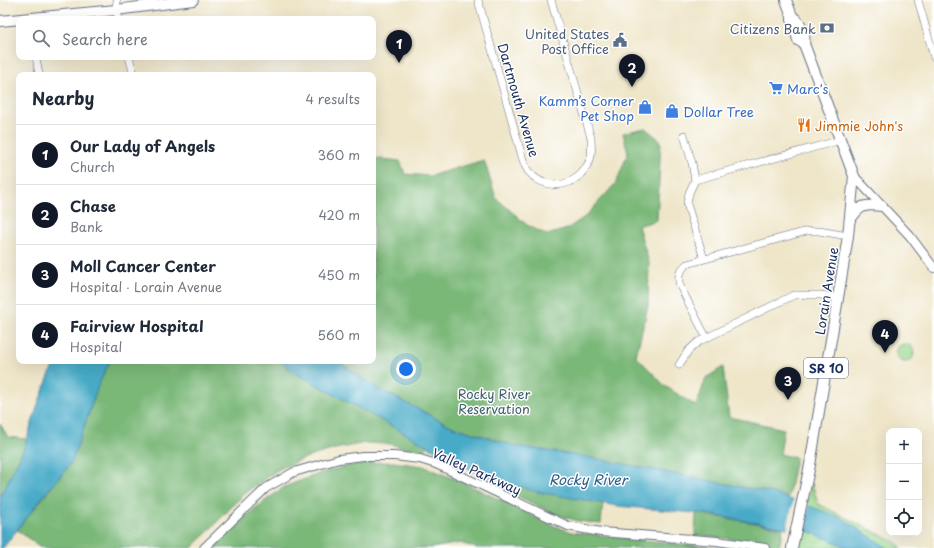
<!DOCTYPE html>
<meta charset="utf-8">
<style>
body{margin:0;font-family:"Playpen Sans",sans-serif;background:#f6f6f7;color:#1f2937}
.controls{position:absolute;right:12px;bottom:12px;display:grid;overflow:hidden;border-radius:8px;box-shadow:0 4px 16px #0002}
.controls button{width:36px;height:36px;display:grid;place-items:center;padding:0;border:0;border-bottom:1px solid #e0e1e3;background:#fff;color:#1f2937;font:20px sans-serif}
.you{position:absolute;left:406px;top:369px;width:14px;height:14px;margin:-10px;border:3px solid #fff;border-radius:50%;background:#1a73e8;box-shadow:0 0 0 6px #1a73e833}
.badge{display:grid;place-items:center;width:26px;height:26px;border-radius:50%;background:#111827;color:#fff;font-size:13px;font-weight:700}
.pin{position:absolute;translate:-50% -33px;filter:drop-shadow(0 1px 2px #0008)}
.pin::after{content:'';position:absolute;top:21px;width:14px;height:12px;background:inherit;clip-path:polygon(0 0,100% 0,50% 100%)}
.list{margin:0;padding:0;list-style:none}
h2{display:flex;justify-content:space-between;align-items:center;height:52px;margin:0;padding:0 16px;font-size:17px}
h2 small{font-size:13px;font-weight:400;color:#747a83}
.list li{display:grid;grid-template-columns:26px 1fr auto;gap:12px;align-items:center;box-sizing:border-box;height:60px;padding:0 16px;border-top:1px solid #e0e1e3}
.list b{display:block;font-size:15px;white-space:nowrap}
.list p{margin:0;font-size:13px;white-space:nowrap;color:#747a83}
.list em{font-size:13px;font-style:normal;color:#747a83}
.icon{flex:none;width:22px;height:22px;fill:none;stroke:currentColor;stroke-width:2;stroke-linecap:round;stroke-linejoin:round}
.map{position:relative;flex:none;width:934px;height:548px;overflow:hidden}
.search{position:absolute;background:#fff;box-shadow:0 4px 16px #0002;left:16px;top:16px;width:360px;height:44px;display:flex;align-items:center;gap:10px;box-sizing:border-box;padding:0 14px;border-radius:8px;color:#747a83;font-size:15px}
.panel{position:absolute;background:#fff;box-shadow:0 4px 16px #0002;left:16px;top:72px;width:360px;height:292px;border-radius:8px}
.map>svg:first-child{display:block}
.green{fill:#99d78c;stroke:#5a8375}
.forest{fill:#7ab878;stroke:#4a746b}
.water{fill:#47aac7;stroke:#316c92}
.pier{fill:#efe6c9}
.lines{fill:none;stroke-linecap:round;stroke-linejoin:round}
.minor-casing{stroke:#656f83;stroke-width:8}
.tertiary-casing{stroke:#656f83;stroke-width:10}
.primary-casing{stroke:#656f83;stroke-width:12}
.minor{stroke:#fff;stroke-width:7}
.tertiary{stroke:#fff;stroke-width:8}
.primary{stroke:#fff;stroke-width:10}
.labels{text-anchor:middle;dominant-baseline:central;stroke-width:3;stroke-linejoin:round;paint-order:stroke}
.shield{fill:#fff;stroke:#5f6d8e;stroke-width:1}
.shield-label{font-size:12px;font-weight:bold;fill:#1b2f5e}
.service-label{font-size:13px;fill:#4e5e75;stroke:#fff;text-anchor:end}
.shop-label{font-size:13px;fill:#366cbe;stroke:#fff;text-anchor:start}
.street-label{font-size:13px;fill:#1b2f5e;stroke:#fff}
.food-label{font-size:13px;fill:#c56008;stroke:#fff;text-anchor:start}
.park-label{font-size:13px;fill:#41616c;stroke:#fff}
.water-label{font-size:14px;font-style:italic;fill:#2d6088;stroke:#fff}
</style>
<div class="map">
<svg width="934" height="548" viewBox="0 0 934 548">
<rect width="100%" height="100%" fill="#fff"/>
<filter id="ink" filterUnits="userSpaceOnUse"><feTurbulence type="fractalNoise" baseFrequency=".025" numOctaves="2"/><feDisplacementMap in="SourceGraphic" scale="8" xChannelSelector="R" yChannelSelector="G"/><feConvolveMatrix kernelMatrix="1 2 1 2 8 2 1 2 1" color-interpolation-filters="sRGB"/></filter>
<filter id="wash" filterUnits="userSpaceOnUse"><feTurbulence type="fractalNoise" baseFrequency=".012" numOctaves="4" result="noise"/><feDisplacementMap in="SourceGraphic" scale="16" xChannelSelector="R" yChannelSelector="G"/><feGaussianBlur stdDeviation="0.9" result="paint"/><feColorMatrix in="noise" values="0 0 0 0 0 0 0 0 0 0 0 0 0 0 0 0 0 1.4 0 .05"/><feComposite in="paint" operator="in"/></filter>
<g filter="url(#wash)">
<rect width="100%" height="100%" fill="#efe6c9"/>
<path class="green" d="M896 353a9 9 0 1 1 18 0a9 9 0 1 1-18 0Z
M 812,483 L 818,504 L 895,542 L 902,548 L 796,548 Z"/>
<path class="forest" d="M 645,128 L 661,141 L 657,220 L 638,226 L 649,263 L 648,306 L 636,356 L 665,386 L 696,406 L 706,378 L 723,367 L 729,417 L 784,429 L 780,454 L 796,458 L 788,498 L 773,493 L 593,458 L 516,446 L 453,427 L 377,388 L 337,361 L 373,361 L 373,158 L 400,161 L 405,174 L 430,176 L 484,160 L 496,198 L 527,225 L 547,235 L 567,229 L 586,216 L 616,183 L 628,153 L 623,133 Z
M 110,361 L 281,361 L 290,370 L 428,446 L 424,453 L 390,444 L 365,443 L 335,449 L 305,458 L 279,469 L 246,492 L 192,548 L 42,548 L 17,530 L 72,462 L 98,386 Z
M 0,424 L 8,437 L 27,439 L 23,451 L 0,497 Z
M 393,462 L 423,466 L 467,484 L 552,525 L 571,532 L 680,544 L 728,548 L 477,548 L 460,543 L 431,548 L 213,548 L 253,510 L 284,487 L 321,473 L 359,463 Z
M 513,484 L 533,491 L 603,503 L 601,524 L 578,521 L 555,514 L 511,493 Z
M 696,513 L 783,528 L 779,548 L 732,539 L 695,535 Z"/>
<path class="water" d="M 55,361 L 110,361 L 98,386 L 72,462 L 45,494 L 3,548 L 0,548 L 0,497 L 23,451 L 39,401 Z
M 281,361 L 337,361 L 377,388 L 453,427 L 516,446 L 593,458 L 773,493 L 840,517 L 888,548 L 849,548 L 810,532 L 706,514 L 617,506 L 533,491 L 475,472 L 290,370 Z"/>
<path class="pier" d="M 794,498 L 809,503 L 803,533 L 787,530 Z"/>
</g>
<g filter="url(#ink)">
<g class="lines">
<defs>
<path id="minor" d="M 117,0 L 116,10 L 119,19
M 478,0 L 523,160 C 524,163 526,168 528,171 C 542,188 564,189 580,175 C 584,171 590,162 591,156 C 592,150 591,144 591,138 L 551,0
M 918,0 L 934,57
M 36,57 L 39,75
M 129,57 L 134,75
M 684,135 L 692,163 L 695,180 L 689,193 L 687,204 L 704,259
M 695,180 L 841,140
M 706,337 L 680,286 C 677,276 679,271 687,264 L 807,231 L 819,231 L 848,236
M 679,365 L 688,351 L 698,342 L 794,295 L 821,295 L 838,298"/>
<path id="tertiary" d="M 854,176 L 910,236 L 934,268
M 204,548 L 266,488 L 294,472 L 339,459 L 363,456 L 394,456 L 420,459 L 436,464 L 568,526 L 601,532 L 717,541 L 765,548"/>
<path id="primary" d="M 786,0 L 792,16 L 792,23 L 797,36 L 798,40 L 804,44 L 854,176 L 848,236 L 838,298 L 810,465 L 792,548
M 792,16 C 801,22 806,33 804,44
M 0,21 L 116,10 L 193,0
M 850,220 C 860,205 864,204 882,206"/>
</defs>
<use href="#minor" class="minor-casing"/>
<use href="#tertiary" class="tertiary-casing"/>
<use href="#primary" class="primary-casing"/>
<use href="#minor" class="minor"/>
<use href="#tertiary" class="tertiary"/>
<use href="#primary" class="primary"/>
</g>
</g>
<defs>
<symbol id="bank-bare" viewBox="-9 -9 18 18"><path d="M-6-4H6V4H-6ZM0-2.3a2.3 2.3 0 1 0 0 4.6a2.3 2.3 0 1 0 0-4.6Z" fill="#5c6f8a" stroke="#fff" stroke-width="2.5" paint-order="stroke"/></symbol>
<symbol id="civic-bare" viewBox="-9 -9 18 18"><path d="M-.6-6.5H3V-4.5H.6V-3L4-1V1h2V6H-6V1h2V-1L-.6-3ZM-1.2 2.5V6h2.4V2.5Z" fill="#5c6f8a" stroke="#fff" stroke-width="2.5" paint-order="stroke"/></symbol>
<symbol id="supermarket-bare" viewBox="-9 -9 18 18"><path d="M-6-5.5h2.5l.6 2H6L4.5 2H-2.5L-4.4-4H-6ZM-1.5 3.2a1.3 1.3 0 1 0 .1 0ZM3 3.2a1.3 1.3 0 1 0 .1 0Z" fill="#3f7fe0" stroke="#fff" stroke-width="2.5" paint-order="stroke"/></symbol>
<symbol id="shop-bare" viewBox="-9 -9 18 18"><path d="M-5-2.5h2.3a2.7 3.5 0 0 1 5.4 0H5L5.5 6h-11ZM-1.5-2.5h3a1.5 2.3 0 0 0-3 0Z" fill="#3f7fe0" stroke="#fff" stroke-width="2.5" paint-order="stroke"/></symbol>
<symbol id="restaurant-bare" viewBox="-9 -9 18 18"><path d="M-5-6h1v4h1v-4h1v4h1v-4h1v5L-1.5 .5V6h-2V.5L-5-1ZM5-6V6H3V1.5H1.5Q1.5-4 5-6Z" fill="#e8710a" stroke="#fff" stroke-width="2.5" paint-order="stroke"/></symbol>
</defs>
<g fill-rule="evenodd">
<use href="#bank-bare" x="817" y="18" width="20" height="20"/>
<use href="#civic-bare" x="610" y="30" width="20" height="20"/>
<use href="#supermarket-bare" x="766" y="78" width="20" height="20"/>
<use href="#shop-bare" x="635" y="97" width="20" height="20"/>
<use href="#shop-bare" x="662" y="101" width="20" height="20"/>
<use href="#restaurant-bare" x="794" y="115" width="20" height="20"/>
</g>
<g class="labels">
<rect class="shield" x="804" y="358" width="44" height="20" rx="3"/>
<g class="shield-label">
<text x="826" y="368">SR 10</text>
</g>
<g class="service-label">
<text x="816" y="28">Citizens Bank</text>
<text x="609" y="33">United States<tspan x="609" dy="15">Post Office</tspan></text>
</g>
<g class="shop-label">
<text x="787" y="88">Marc's</text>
<text x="634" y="100" text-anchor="end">Kamm’s Corner<tspan x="634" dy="15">Pet Shop</tspan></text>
<text x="683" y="111">Dollar Tree</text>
</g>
<g class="street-label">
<text transform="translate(519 100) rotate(74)">Dartmouth Avenue</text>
<text transform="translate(826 291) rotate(-81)">Lorain Avenue</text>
<text transform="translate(477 471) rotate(24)">Valley Parkway</text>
</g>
<g class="food-label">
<text x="815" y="125">Jimmie John's</text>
</g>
<g class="park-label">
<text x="494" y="393">Rocky River<tspan x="494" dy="15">Reservation</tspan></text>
</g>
<g class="water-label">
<text x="588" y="479">Rocky River</text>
</g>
</g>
</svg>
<div class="controls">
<button>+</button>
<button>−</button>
<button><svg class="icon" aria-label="locate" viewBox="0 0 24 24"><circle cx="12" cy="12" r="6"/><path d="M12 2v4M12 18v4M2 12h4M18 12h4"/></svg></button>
</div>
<div class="you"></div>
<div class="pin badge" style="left:399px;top:63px">1</div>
<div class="pin badge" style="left:632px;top:87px">2</div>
<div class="pin badge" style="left:788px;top:400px">3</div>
<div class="pin badge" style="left:885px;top:353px">4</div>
<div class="search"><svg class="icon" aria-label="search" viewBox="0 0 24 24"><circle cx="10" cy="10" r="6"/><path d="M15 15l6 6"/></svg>Search here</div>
<section class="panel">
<h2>Nearby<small>4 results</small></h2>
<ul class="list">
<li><span class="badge">1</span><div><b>Our Lady of Angels</b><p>Church</p></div><em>360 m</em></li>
<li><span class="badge">2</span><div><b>Chase</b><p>Bank</p></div><em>420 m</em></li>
<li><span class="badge">3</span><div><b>Moll Cancer Center</b><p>Hospital · Lorain Avenue</p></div><em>450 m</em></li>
<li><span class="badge">4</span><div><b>Fairview Hospital</b><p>Hospital</p></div><em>560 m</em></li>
</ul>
</section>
</div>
